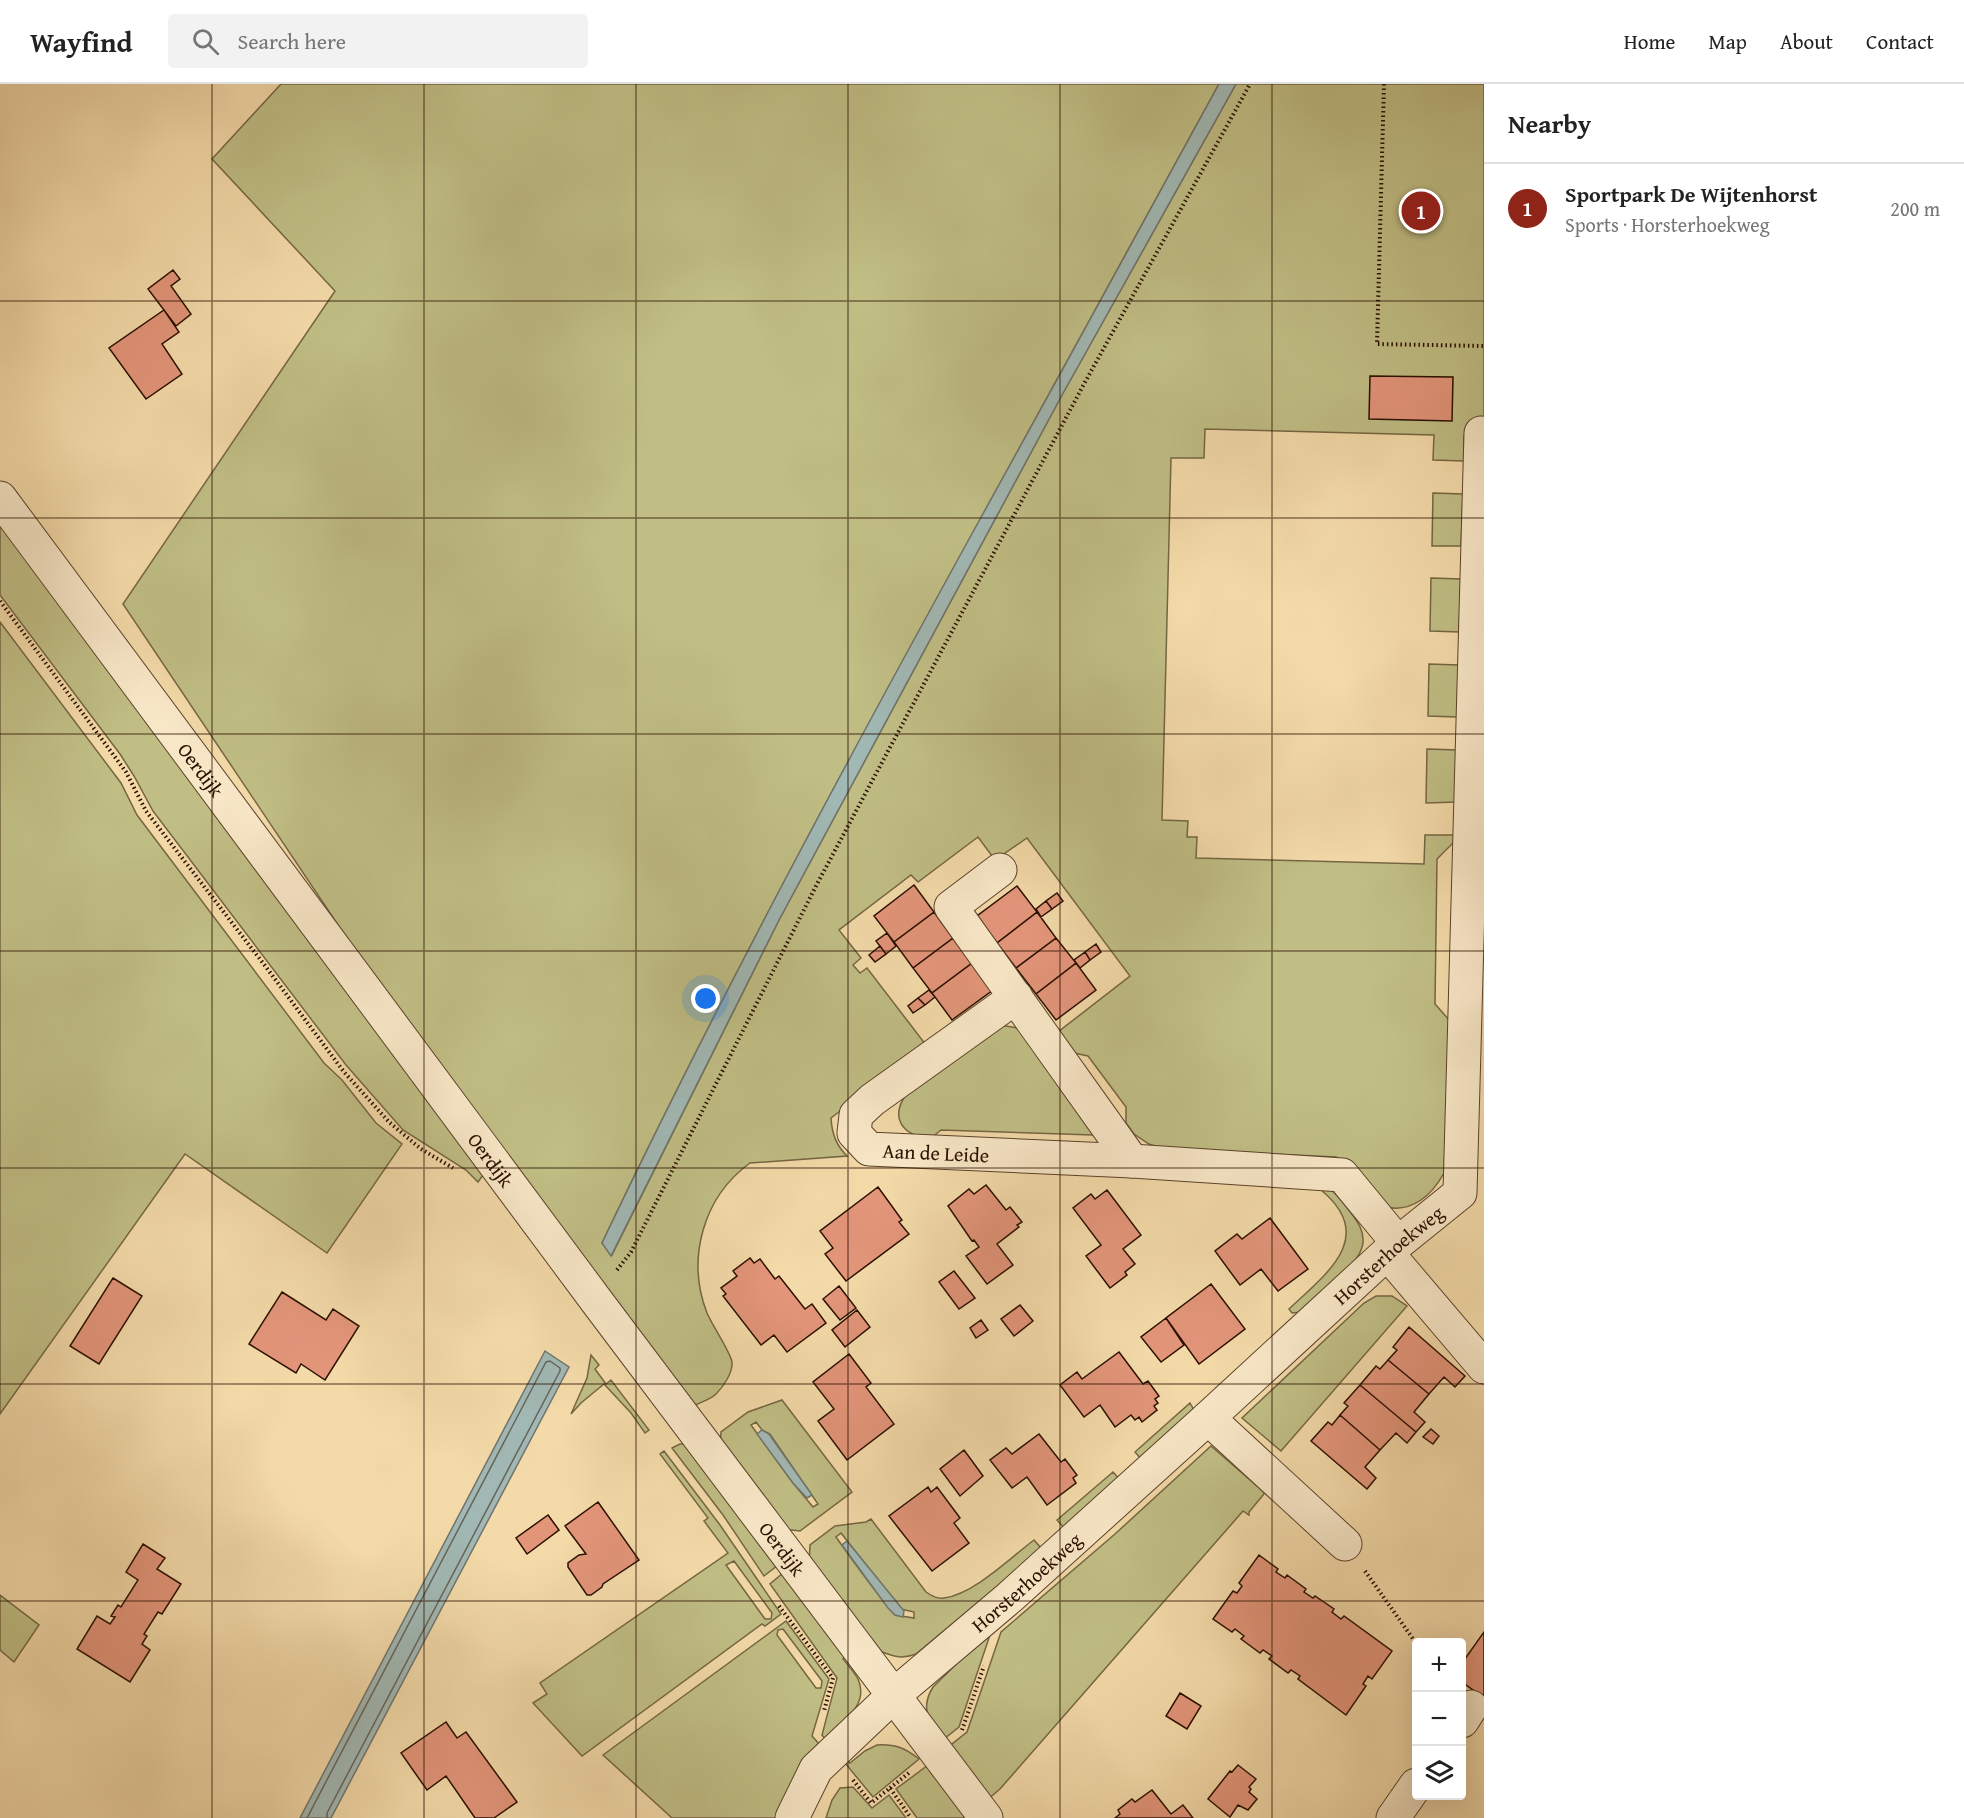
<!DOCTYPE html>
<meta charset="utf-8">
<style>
body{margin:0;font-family:"Gentium Book Plus",serif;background:#f2f2f2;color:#222}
.controls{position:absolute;right:18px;bottom:18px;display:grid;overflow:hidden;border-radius:6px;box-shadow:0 6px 24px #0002}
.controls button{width:54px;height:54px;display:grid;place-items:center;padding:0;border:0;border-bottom:2px solid #e0e0e0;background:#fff;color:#222;font:30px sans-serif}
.you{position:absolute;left:706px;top:915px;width:21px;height:21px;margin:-15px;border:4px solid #fff;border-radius:50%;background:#1a73e8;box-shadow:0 0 0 9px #1a73e833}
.badge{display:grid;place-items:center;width:39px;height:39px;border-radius:50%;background:#8f2418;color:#fff;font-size:20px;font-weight:700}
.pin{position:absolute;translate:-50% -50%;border:3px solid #fff;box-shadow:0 2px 6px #0006}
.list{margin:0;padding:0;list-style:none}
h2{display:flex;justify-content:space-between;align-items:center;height:78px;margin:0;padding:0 24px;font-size:26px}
h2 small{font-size:20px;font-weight:400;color:#767676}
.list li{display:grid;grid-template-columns:39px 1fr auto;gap:18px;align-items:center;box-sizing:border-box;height:90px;padding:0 24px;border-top:2px solid #e0e0e0}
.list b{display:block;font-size:22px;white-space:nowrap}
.list p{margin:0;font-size:20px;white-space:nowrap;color:#767676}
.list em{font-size:20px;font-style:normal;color:#767676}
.icon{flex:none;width:33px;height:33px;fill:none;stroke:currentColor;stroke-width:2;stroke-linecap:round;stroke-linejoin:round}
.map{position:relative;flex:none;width:1484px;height:1734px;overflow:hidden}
header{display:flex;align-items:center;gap:36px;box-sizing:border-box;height:84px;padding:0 30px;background:#fff;border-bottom:2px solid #e0e0e0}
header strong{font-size:28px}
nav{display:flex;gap:33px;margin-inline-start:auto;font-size:21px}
.search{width:420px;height:54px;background:#f2f2f2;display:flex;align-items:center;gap:15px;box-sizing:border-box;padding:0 21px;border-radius:6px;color:#767676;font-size:22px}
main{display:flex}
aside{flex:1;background:#fff}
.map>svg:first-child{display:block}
.green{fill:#c0be85;stroke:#756642;stroke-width:1.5;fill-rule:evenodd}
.water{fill:#a1b8b4;stroke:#71746c;stroke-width:1.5}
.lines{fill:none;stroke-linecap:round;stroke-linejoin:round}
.shore{stroke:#66645a;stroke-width:1.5}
.building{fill:#e3957a;stroke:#2a0f00;stroke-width:1.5}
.minor-casing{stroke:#5c422a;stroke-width:35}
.path{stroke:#2a0f00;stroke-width:4;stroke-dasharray:1.5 3;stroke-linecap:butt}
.minor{stroke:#f8e7c7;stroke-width:33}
.grid{fill:none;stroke:#2a0f00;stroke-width:1.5;stroke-opacity:0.55}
.labels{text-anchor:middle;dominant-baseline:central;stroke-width:5;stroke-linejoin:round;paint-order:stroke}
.street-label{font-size:20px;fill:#2a0f00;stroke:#f8e7c7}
</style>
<header>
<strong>Wayfind</strong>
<div class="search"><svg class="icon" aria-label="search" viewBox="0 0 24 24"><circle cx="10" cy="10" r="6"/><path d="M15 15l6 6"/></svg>Search here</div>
<nav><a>Home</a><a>Map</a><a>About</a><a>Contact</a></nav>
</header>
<main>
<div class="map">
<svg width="1484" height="1734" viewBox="0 0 1484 1734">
<rect width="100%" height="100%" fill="#f4daa9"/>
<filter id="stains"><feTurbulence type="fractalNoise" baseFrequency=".00333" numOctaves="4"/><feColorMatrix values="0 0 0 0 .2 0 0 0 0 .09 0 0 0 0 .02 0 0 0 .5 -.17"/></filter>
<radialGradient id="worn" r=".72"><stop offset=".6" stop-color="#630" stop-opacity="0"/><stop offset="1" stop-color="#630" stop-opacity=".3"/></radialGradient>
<path class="green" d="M 281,0 L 1219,0 C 1132,158 1046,316 959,474 C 835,700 713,926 602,1159 L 612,1171 L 779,836 L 1062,311 L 1236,0 L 1484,0 L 1484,352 L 1464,352 L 1464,377 L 1433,376 L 1434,351 L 1205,345 L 1204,374 L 1171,374 L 1162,736 L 1188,737 L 1187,753 L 1197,753 L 1196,774 L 1424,780 L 1425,751 L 1455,751 L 1454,758 L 1437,775 L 1435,920 L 1450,937 L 1444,1089 C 1432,1111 1412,1129 1386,1123 L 1340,1075 L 1336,1073 L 1164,1065 L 1149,1060 L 1134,1050 L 1126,1039 L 1126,1023 L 1088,972 L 1074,969 L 1058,948 L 1130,892 L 1027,754 L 995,776 L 978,753 L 918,798 L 911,791 L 839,846 L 861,874 L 853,881 L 860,889 L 867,884 L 926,961 L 831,1034 C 832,1050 836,1061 847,1072 L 750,1079 C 703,1113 686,1175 707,1229 C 712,1241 731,1269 732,1278 C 733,1289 723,1303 716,1310 C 711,1315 702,1318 695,1321 L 674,1300 L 385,911 L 123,520 L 335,207 L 212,75 Z
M 1433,409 L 1463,410 L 1461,462 L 1432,462 Z
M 0,440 L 483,1091 L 478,1098 L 466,1086 L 403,1046 L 346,981 L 153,727 L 134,692 L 120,670 L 0,511 Z
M 1431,494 L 1461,495 L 1459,548 L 1430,547 Z
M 0,538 L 121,699 L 137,731 L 324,979 L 342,996 L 376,1039 L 402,1060 L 327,1169 L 185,1070 L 0,1330 Z
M 1429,580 L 1459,581 L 1457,633 L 1428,632 Z
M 1427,665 L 1458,666 L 1457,718 L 1426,719 Z
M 1000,941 L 1018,944 L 1094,1046 L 1093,1051 L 941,1046 L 930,1055 C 902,1051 889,1034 907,1009 Z
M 1326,1101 C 1336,1109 1343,1119 1351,1129 C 1358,1138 1364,1147 1363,1158 C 1362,1180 1318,1213 1302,1228 L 1292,1229 L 1289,1225 C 1326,1190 1378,1153 1321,1106 Z
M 1376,1212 L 1392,1212 L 1407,1222 L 1281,1367 L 1242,1334 L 1364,1219 Z
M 591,1271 L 599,1281 L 595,1285 L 606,1300 L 611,1296 L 649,1346 L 645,1349 L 631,1329 L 604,1300 L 581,1319 L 571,1330 L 587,1294 Z
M 782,1316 L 852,1408 L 800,1447 L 783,1445 L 720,1362 L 721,1348 L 748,1328 ZM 756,1338 L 762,1346 L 770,1350 L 818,1420 L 813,1423 L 793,1399 L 751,1341 Z
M 1190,1319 L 1194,1326 L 1142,1376 L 1135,1368 Z
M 680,1360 L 687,1360 L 778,1481 L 764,1492 L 723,1431 L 672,1364 Z
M 1211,1362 L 1264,1408 L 1264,1410 L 1249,1428 L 1249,1431 L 1243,1427 L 1000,1705 L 987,1716 L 947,1664 L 967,1648 L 1001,1548 L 1115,1450 Z
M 664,1367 L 720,1441 L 781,1530 L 765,1542 L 762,1540 L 582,1672 L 533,1619 L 547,1610 L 540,1599 L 728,1469 L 704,1437 L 708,1434 L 660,1370 ZM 734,1477 L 772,1529 L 771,1535 L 765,1535 L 726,1481 Z
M 1113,1388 L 1120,1396 L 1065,1445 L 1057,1436 Z
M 871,1435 L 926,1508 C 932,1512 937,1515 944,1514 C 974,1510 1010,1474 1034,1456 L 1042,1465 L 916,1570 C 903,1575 895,1573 882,1568 L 809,1480 L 810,1461 L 835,1442 L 866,1438 ZM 841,1449 L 901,1525 L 914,1528 L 914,1534 L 895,1531 C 874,1506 855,1480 836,1453 Z
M 783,1489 L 846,1572 L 843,1575 C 848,1581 854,1588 858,1595 C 870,1621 841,1640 825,1655 L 822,1651 L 837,1594 L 770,1500 Z
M 0,1511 L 39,1541 L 14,1578 L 0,1566 Z
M 786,1537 L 829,1595 L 812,1652 L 820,1661 C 793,1684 790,1703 778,1734 L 672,1734 L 603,1671 ZM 783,1545 L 822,1597 L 821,1604 L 816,1604 L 777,1551 L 778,1546 Z
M 992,1545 L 959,1643 L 944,1655 C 930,1636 919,1626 933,1603 Z
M 877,1661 C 896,1660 905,1664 919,1675 L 873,1713 L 845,1679 L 848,1677 L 850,1679 L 865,1667 Z
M 928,1681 L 967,1734 L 917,1734 L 896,1705 Z
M 853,1703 L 872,1724 L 889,1711 L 906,1734 L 826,1734 L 832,1716 L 840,1704 Z"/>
<path class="water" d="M 1219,0 L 1236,0 L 1062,311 L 779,836 L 611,1172 L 602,1159 C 716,920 841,688 968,457 C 1052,305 1136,152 1219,0 Z
M 545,1267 L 569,1283 L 331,1734 L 300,1734 Z
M 762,1346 L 769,1350 L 812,1411 L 807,1414 L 793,1399 L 757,1350 Z
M 847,1457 L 904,1527 L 903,1533 L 895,1531 L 888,1524 L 842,1461 Z"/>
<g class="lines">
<path class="shore" d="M 307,1734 L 546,1278 L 550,1277 L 560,1284 L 560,1287 L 327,1729 L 327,1734"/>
</g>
<path class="building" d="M 173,186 L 180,195 L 171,202 L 191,230 L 176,242 L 148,205 Z
M 164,226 L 179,248 L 162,260 L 182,290 L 146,315 L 109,264 Z
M 1370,292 L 1453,293 L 1452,337 L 1369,335 Z
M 914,801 L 934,828 L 894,858 L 874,832 Z
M 1017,802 L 1037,828 L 997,859 L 977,832 Z
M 1057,809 L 1063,817 L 1052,825 L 1046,817 Z
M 1046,817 L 1052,825 L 1041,833 L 1036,825 Z
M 934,828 L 953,854 L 913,884 L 894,858 Z
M 1037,828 L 1056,854 L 1016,884 L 997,859 Z
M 887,849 L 896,862 L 886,870 L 876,857 Z
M 953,854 L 972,879 L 932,909 L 913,884 Z
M 1056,854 L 1076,879 L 1036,910 L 1016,884 Z
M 1096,860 L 1101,868 L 1090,876 L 1085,868 Z
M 880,862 L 886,870 L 875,878 L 869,871 Z
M 1085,868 L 1090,876 L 1080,884 L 1074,876 Z
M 972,879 L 993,906 L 952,936 L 932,909 Z
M 1076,879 L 1096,906 L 1056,936 L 1036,910 Z
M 929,906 L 935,913 L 925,921 L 918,914 Z
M 918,914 L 925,921 L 913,929 L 908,922 Z
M 986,1101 L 1006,1126 L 1010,1123 L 1022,1138 L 1017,1141 L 1019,1143 L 997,1160 L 1013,1181 L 987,1200 L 966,1172 L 979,1163 L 974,1156 L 972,1157 L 948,1122 L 969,1105 L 974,1110 Z
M 878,1103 L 902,1136 L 899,1138 L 909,1150 L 846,1197 L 825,1170 L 833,1164 L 820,1147 Z
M 1107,1106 L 1141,1151 L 1123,1165 L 1135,1180 L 1125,1188 L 1127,1191 L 1110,1204 L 1086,1172 L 1101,1161 L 1073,1124 L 1091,1110 L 1095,1115 Z
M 1270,1134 L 1308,1185 L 1278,1207 L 1261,1185 L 1240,1201 L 1215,1167 L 1237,1150 L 1242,1155 Z
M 750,1174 L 754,1179 L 760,1175 L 775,1195 L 779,1192 L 805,1225 L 812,1220 L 826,1239 L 787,1268 L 774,1251 L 761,1261 L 723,1212 L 726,1210 L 721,1204 L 737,1192 L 733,1187 Z
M 954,1187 L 975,1214 L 959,1225 L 939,1198 Z
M 113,1194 L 142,1212 L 99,1280 L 70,1262 Z
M 1211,1200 L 1245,1245 L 1199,1280 L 1166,1234 Z
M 839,1202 L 856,1224 L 840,1236 L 823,1215 Z
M 282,1208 L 326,1236 L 333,1225 L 359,1242 L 325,1296 L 301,1280 L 296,1289 L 249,1260 Z
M 1020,1221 L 1033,1237 L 1014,1252 L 1001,1235 Z
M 857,1226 L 870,1243 L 845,1263 L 832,1246 Z
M 1166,1234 L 1184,1261 L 1161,1278 L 1141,1253 Z
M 981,1236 L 988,1246 L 976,1254 L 970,1244 Z
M 1409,1243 L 1465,1292 L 1455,1303 L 1444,1293 L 1429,1310 L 1388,1276 L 1397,1266 L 1393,1263 Z
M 1119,1268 L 1143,1300 L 1148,1297 L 1159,1312 L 1155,1315 L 1158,1319 L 1154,1322 L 1157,1326 L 1142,1338 L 1139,1333 L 1135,1336 L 1131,1331 L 1115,1343 L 1100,1321 L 1084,1333 L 1060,1301 L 1077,1288 L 1082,1295 Z
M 849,1270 L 871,1299 L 866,1303 L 894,1340 L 847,1376 L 818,1337 L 834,1325 L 813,1298 Z
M 1388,1276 L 1429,1310 L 1414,1328 L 1425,1338 L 1416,1348 L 1360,1301 L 1376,1282 L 1380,1285 Z
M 1360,1301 L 1416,1348 L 1407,1359 L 1396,1349 L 1380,1366 L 1340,1331 L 1348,1322 L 1344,1319 Z
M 1340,1331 L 1380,1366 L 1365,1383 L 1376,1394 L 1367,1405 L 1311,1357 L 1328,1338 L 1332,1341 Z
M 1431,1345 L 1439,1352 L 1433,1360 L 1423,1353 Z
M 1039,1350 L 1061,1378 L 1065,1375 L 1077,1391 L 1073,1394 L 1076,1399 L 1047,1421 L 1027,1393 L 1012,1404 L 990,1376 L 1006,1364 L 1012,1370 Z
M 964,1366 L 983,1392 L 960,1412 L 940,1385 Z
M 928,1403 L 931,1408 L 937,1403 L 960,1434 L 954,1439 L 969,1459 L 932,1487 L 889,1432 Z
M 598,1418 L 639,1476 L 603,1500 L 602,1503 L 591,1511 L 587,1511 L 568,1483 L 568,1479 L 579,1471 L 586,1470 L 565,1442 Z
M 548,1431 L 559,1446 L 527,1470 L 516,1454 Z
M 143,1460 L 165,1474 L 157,1485 L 181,1500 L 162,1530 L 158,1528 L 144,1550 L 147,1552 L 142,1560 L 150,1566 L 130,1598 L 77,1565 L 97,1532 L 110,1540 L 115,1533 L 111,1532 L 118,1521 L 121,1523 L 138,1496 L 126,1488 Z
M 1259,1471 L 1278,1485 L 1276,1488 L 1285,1494 L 1287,1491 L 1306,1505 L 1304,1508 L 1313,1514 L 1315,1512 L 1334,1525 L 1332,1528 L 1341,1535 L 1344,1532 L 1392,1567 L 1372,1595 L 1368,1592 L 1363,1600 L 1366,1602 L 1346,1631 L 1298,1595 L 1300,1592 L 1291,1586 L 1288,1589 L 1269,1575 L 1272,1572 L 1263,1566 L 1260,1569 L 1241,1555 L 1244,1552 L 1235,1545 L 1232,1548 L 1213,1535 L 1233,1507 L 1237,1509 L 1242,1502 L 1239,1499 Z
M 1484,1548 L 1484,1614 L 1462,1598 L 1462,1579 Z
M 1180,1609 L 1201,1622 L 1187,1645 L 1166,1632 Z
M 446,1638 L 457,1654 L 466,1648 L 517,1718 L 494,1734 L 475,1734 L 446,1692 L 427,1706 L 401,1669 Z
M 1238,1681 L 1256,1695 L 1249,1703 L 1251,1705 L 1249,1708 L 1257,1715 L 1248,1726 L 1238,1721 L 1230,1733 L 1208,1715 L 1230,1687 L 1232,1688 Z
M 1152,1706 L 1171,1730 L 1183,1721 L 1193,1734 L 1115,1734 L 1120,1730 L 1118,1726 L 1132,1715 L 1135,1718 Z"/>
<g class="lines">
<defs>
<g id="minor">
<path id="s1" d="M 0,414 L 598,1219 L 986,1734"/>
<path d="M 1000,786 L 951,823 L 1132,1077"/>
<path id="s2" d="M 1016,913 L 872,1016 L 856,1031 L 854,1049 L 869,1065 L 1132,1077 L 1342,1091 L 1398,1159"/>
<path d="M 1388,1170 L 1484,1283"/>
<path d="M 1208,1334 L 1345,1460"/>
<path d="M 1462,1637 L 1471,1623"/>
<path id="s3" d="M 792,1734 L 816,1685 L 894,1611 L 1010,1513 L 1208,1334 L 1398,1159 L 1460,1109 L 1481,349"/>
<path d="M 1393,1734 L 1416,1701"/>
</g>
</defs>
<use href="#minor" class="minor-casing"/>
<path class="path" d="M 1384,0 L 1377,260 L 1484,262
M 0,517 L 126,688 L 146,727 L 266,883 L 344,988 L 389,1038 L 421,1065 L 453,1084
M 617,1186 L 631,1168 L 816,802 L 1084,300 L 1250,0
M 1365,1487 L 1416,1559
M 779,1522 L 833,1594 L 824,1627
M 962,1646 L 984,1582
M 853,1696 L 871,1719 L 890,1704 L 911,1734
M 890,1704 L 910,1688"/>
<use href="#minor" class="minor"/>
</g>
<path class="grid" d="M 212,0 L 212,1734M 424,0 L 424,1734M 636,0 L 636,1734M 848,0 L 848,1734M 1060,0 L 1060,1734M 1272,0 L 1272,1734M 0,217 L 1484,217M 0,434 L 1484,434M 0,650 L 1484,650M 0,867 L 1484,867M 0,1084 L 1484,1084M 0,1300 L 1484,1300M 0,1517 L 1484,1517"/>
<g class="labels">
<g class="street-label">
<text stroke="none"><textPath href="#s1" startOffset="338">Oerdijk</textPath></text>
<text stroke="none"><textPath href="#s2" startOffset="306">Aan de Leide</textPath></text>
<text stroke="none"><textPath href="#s1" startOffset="824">Oerdijk</textPath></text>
<text stroke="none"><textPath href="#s3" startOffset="824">Horsterhoekweg</textPath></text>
<text stroke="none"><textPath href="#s1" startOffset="1310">Oerdijk</textPath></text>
<text stroke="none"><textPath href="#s3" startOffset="336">Horsterhoekweg</textPath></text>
</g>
</g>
<rect width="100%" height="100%" filter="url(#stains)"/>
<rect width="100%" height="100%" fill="url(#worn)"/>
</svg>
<div class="controls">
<button>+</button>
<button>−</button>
<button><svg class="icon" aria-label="layers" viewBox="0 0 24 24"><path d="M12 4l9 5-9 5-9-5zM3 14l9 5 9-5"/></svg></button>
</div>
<div class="you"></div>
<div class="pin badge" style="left:1421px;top:127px">1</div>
</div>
<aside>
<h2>Nearby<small></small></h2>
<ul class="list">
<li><span class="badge">1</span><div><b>Sportpark De Wijtenhorst</b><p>Sports · Horsterhoekweg</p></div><em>200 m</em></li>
</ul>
</aside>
</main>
